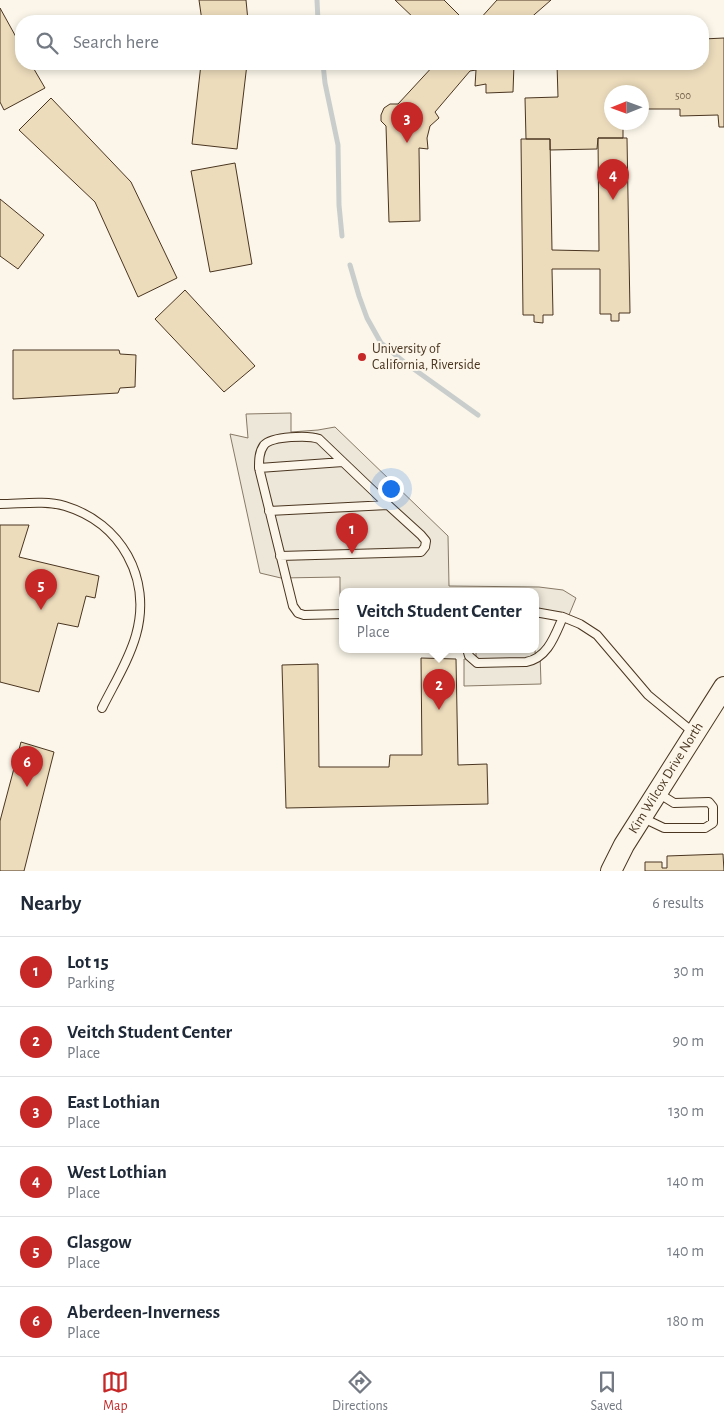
<!DOCTYPE html>
<style>
body{margin:0;font-family:"Alegreya Sans",sans-serif;background:#f2f2f3;color:#1f2937}
.compass{position:absolute;left:604px;top:85px;width:45px;height:45px;border-radius:50%;background:#fff;box-shadow:0 2px 8px #0003;rotate:269deg}
.you{position:absolute;left:390px;top:488px;width:18px;height:18px;margin:-12px;border:4px solid #fff;border-radius:50%;background:#1a73e8;box-shadow:0 0 0 8px #1a73e833}
.badge{display:grid;place-items:center;width:32px;height:32px;border-radius:50%;background:#c62828;color:#fff;font-size:16px;font-weight:700}
.pin{position:absolute;translate:-50% -41px;filter:drop-shadow(0 1px 2px #0008)}
.pin::after{content:'';position:absolute;top:26px;width:18px;height:15px;background:inherit;clip-path:polygon(0 0,100% 0,50% 100%)}
.popup{position:absolute;left:339px;top:588px;width:200px;height:65px;box-sizing:border-box;display:grid;place-content:center;border-radius:10px;background:#fff;filter:drop-shadow(0 1px 4px #0005);font-size:16px;white-space:nowrap;color:#747a83}
.popup b{font-size:19px;color:#1f2937}
.popup::after{content:'';position:absolute;left:50%;top:100%;margin-left:-10px;border:10px solid transparent;border-top-color:#fff}
.list{margin:0;padding:0;list-style:none}
h2{display:flex;justify-content:space-between;align-items:center;height:65px;margin:0;padding:0 20px;font-size:21px}
h2 small{font-size:16px;font-weight:400;color:#747a83}
.list li{display:grid;grid-template-columns:32px 1fr auto;gap:15px;align-items:center;box-sizing:border-box;height:70px;padding:0 20px;border-top:1px solid #e0e1e3}
.list b{display:block;font-size:19px;white-space:nowrap}
.list p{margin:0;font-size:16px;white-space:nowrap;color:#747a83}
.list em{font-size:16px;font-style:normal;color:#747a83}
.icon{flex:none;width:28px;height:28px;fill:none;stroke:currentColor;stroke-width:2;stroke-linecap:round;stroke-linejoin:round}
.map{position:relative;flex:none;width:724px;height:871px;overflow:hidden}
.search{position:absolute;background:#fff;box-shadow:0 2px 8px #0003;left:15px;right:15px;top:15px;height:55px;display:flex;align-items:center;gap:12px;box-sizing:border-box;padding:0 18px;border-radius:20px;color:#747a83;font-size:19px}
.sheet{height:485px;background:#fff}
nav{display:flex;justify-content:space-around;align-items:center;box-sizing:border-box;height:70px;border-top:1px solid #e0e1e3;background:#fff;font-size:14px;color:#747a83}
nav a{display:grid;justify-items:center;gap:2px}
nav .on{color:#c62828}
.map>svg:first-child{display:block}
.parking{fill:#ede7d9;stroke:#887966}
.lines{fill:none;stroke-linecap:round;stroke-linejoin:round}
.stream{stroke:#c9cecd;stroke-width:5}
.building{fill:#ecdcbc;stroke:#4a3520}
.service-casing{stroke:#4a3520;stroke-width:10}
.tertiary-casing{stroke:#4a3520;stroke-width:22}
.service{stroke:#fbf6e9;stroke-width:8}
.tertiary{stroke:#fbf6e9;stroke-width:20}
.poi-dot{fill:#c62828;stroke:#fbf6e9;stroke-width:2}
.labels{text-anchor:middle;dominant-baseline:central;stroke-width:4;stroke-linejoin:round;paint-order:stroke}
.number-label{font-size:11px;fill:#725f47}
.poi-label{font-size:14px;fill:#4a3520;stroke:#fbf6e9;text-anchor:start}
.street-label{font-size:14px;fill:#4a3520;stroke:#fbf6e9}
</style>
<div class="map">
<svg width="724" height="871" viewBox="0 0 724 871">
<rect width="100%" height="100%" fill="#fbf6e9"/>
<path class="parking" d="M 291,413 L 291,432 L 318,430 L 335,427 L 448,536 L 449,586 L 539,587 L 563,590 L 576,598 L 569,615 L 538,609 L 535,653 L 540,653 L 541,684 L 464,686 L 464,659 L 476,659 L 476,649 L 535,649 L 535,591 L 343,591 L 343,605 L 340,606 L 340,577 L 281,578 L 260,573 L 230,434 L 248,438 L 246,414 Z"/>
<g class="lines">
<path class="stream" d="M 317,0 L 318,21
M 323,64 L 325,83 L 338,145 L 339,205 L 342,236
M 350,265 L 359,296 L 367,318 L 381,343 L 404,362 L 478,415"/>
</g>
<path class="building" d="M 199,0 L 246,0 L 248,21 L 202,21 Z
M 395,0 L 444,0 L 464,20 L 417,21 Z
M 497,0 L 551,0 L 527,21 L 480,21 L 479,20 Z
M 0,8 L 21,46 L 21,64 L 31,64 L 45,88 L 4,110 L 0,102 Z
M 724,38 L 724,127 L 719,127 L 718,115 L 680,116 L 680,109 L 642,109 L 642,92 L 612,92 L 612,122 L 623,122 L 623,138 L 598,138 L 597,149 L 550,150 L 550,139 L 526,139 L 525,98 L 558,97 L 557,64 L 703,64 L 703,39 Z
M 201,64 L 247,64 L 237,149 L 192,144 Z
M 435,64 L 514,64 L 513,92 L 486,93 L 486,84 L 475,86 L 476,70 L 470,71 L 435,112 L 439,118 L 430,126 L 427,138 L 428,149 L 419,148 L 420,221 L 389,222 L 386,126 L 381,121 L 381,115 L 384,108 L 390,104 L 398,104 Z
M 51,98 L 131,182 L 177,278 L 138,297 L 95,202 L 19,130 Z
M 598,138 L 627,138 L 630,313 L 619,313 L 619,321 L 611,321 L 611,314 L 600,314 L 600,269 L 552,269 L 553,315 L 543,315 L 543,323 L 534,322 L 534,315 L 523,315 L 521,139 L 550,139 L 552,250 L 599,251 Z
M 235,163 L 252,264 L 210,272 L 191,171 Z
M 0,199 L 44,235 L 18,269 L 0,256 Z
M 185,290 L 255,366 L 224,392 L 155,319 Z
M 13,350 L 119,350 L 120,354 L 136,355 L 135,387 L 120,388 L 118,393 L 13,399 Z
M 0,525 L 29,525 L 19,557 L 99,576 L 95,598 L 86,596 L 78,627 L 58,623 L 39,692 L 0,682 Z
M 421,658 L 456,659 L 458,765 L 487,764 L 488,804 L 286,808 L 282,665 L 318,664 L 319,767 L 389,767 L 390,755 L 422,755 Z
M 21,742 L 54,752 L 24,871 L 0,871 L 0,821 Z
M 723,854 L 724,871 L 645,871 L 645,862 L 662,862 L 662,868 L 667,868 L 667,856 Z"/>
<g class="lines">
<defs>
<path id="service" d="M 259,468 L 343,462
M 0,504 C 20,504 45,500 65,506 C 121,523 152,578 136,635 C 129,660 114,684 102,708
M 269,511 L 388,505
M 280,556 L 421,552 L 425,547 L 426,541 L 421,535 L 388,505 L 319,439 C 309,435 272,436 264,445 C 259,452 259,460 259,468 L 293,606 L 298,613 L 304,615 L 343,614
M 535,612 L 563,617 L 580,624 L 597,635 L 648,695 L 694,733
M 467,649 L 469,656 L 477,663 L 526,662 C 548,658 555,635 563,617
M 643,818 L 664,828 L 705,828 L 713,823 L 713,807 L 709,802 L 674,803 L 658,793"/>
<path id="tertiary" d="M 611,871 L 624,845 L 724,687"/>
</defs>
<use href="#service" class="service-casing"/>
<use href="#tertiary" class="tertiary-casing"/>
<use href="#service" class="service"/>
<use href="#tertiary" class="tertiary"/>
</g>
<circle class="poi-dot" cx="362" cy="357" r="5"/>
<g class="labels">
<g class="number-label">
<text x="683" y="95">500</text>
</g>
<g class="poi-label">
<text x="372" y="349">University of<tspan x="372" dy="16">California, Riverside</tspan></text>
</g>
<g class="street-label">
<text transform="translate(666 778) rotate(-58)">Kim Wilcox Drive North</text>
</g>
</g>
</svg>
<svg class="compass" viewBox="-18 -18 36 36"><path d="M0-13l5 13h-10z" fill="#e53935"/><path d="M0 13l5-13h-10z" fill="#747a83"/></svg>
<div class="you"></div>
<div class="pin badge" style="left:352px;top:554px">1</div>
<div class="pin badge" style="left:439px;top:710px">2</div>
<div class="popup"><b>Veitch Student Center</b>Place</div>
<div class="pin badge" style="left:407px;top:143px">3</div>
<div class="pin badge" style="left:613px;top:200px">4</div>
<div class="pin badge" style="left:41px;top:610px">5</div>
<div class="pin badge" style="left:27px;top:787px">6</div>
<div class="search"><svg class="icon" aria-label="search" viewBox="0 0 24 24"><circle cx="10" cy="10" r="6"/><path d="M15 15l6 6"/></svg>Search here</div>
</div>
<section class="sheet">
<h2>Nearby<small>6 results</small></h2>
<ul class="list">
<li><span class="badge">1</span><div><b>Lot 15</b><p>Parking</p></div><em>30 m</em></li>
<li><span class="badge">2</span><div><b>Veitch Student Center</b><p>Place</p></div><em>90 m</em></li>
<li><span class="badge">3</span><div><b>East Lothian</b><p>Place</p></div><em>130 m</em></li>
<li><span class="badge">4</span><div><b>West Lothian</b><p>Place</p></div><em>140 m</em></li>
<li><span class="badge">5</span><div><b>Glasgow</b><p>Place</p></div><em>140 m</em></li>
<li><span class="badge">6</span><div><b>Aberdeen-Inverness</b><p>Place</p></div><em>180 m</em></li>
</ul>
</section>
<nav>
<a class="on"><svg class="icon" aria-label="map" viewBox="0 0 24 24"><path d="M3 6l6-2 6 2 6-2v14l-6 2-6-2-6 2zM9 4v14M15 6v14"/></svg>Map</a>
<a><svg class="icon" aria-label="directions" viewBox="0 0 24 24"><path d="M12 3l9 9-9 9-9-9zM9 14v-3h6M13 9l2 2-2 2"/></svg>Directions</a>
<a><svg class="icon" aria-label="saved" viewBox="0 0 24 24"><path d="M7 4h10v16l-5-4-5 4z"/></svg>Saved</a>
</nav>
